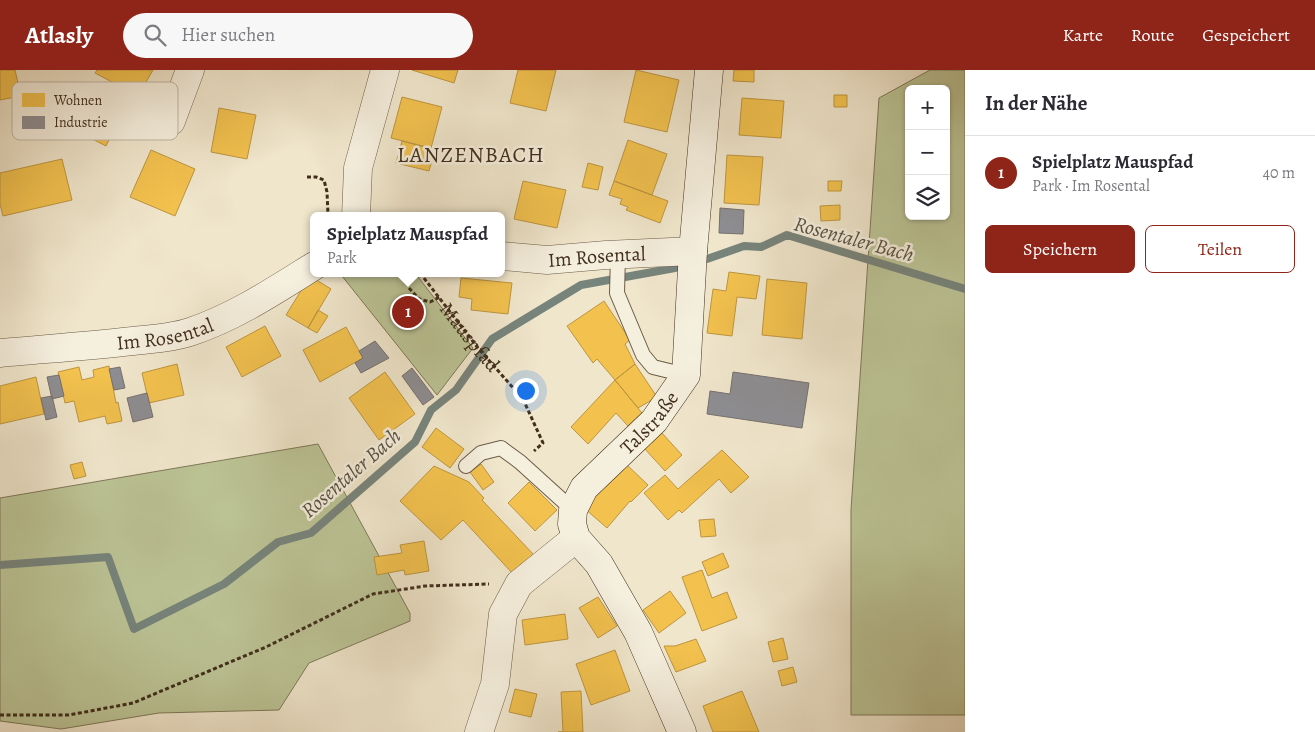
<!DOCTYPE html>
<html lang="de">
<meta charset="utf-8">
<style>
body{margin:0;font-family:Alegreya,serif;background:#f7f7f7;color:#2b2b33}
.controls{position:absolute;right:15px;top:15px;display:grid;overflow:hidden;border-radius:8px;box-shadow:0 1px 4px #0004}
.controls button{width:45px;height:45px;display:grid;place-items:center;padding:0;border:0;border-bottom:1px solid #e1e1e2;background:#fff;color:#2b2b33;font:25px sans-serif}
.you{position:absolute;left:525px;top:320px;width:18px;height:18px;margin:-12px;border:4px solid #fff;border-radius:50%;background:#1a73e8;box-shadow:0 0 0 8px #1a73e833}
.badge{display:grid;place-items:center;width:32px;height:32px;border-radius:50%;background:#8f2418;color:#fff;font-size:16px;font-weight:700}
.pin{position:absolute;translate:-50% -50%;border:2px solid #fff;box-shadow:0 1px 5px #0006}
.popup{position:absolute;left:310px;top:142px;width:195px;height:65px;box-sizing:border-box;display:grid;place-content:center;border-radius:8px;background:#fff;filter:drop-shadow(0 1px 4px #0005);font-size:16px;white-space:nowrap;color:#7c7c81}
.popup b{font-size:19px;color:#2b2b33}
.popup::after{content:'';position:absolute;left:50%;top:100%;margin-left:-10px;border:10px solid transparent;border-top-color:#fff}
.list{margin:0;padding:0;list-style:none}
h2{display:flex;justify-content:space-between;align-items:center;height:65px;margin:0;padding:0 20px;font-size:21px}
h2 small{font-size:16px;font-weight:400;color:#7c7c81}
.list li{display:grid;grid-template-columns:32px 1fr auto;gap:15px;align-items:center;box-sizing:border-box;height:75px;padding:0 20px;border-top:1px solid #e1e1e2}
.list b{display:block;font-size:19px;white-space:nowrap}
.list p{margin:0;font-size:16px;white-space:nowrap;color:#7c7c81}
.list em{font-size:16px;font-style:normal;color:#7c7c81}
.actions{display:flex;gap:10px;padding:15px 20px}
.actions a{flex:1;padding:11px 0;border:1px solid #8f2418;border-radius:8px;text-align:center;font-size:18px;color:#8f2418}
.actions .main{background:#8f2418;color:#fff}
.icon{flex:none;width:28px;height:28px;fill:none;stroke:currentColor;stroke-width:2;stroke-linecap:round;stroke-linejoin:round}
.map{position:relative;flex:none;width:965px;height:662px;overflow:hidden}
header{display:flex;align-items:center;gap:30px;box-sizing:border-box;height:70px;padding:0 25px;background:#8f2418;color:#fff}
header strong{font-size:24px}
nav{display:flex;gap:28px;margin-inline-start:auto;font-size:18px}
.search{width:350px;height:45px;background:#f7f7f7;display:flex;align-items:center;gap:12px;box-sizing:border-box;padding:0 18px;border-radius:28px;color:#7c7c81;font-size:19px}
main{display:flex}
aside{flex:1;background:#fff}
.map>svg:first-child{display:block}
.green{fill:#bcc496;stroke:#7e7958;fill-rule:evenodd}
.homes{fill:#f2c14e;stroke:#bd953f}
.industry{fill:#8d8d92;stroke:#76706e}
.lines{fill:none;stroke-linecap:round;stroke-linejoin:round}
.stream{stroke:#77847c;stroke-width:8}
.lane-casing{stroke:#6c5c47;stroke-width:16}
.street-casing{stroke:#6c5c47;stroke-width:29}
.secondary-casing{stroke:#402e1b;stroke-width:29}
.path{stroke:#402e1b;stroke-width:3;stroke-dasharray:4 2.5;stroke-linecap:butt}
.lane{stroke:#f5efde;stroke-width:14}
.street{stroke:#f5efde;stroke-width:28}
.secondary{stroke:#f5efde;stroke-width:28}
.labels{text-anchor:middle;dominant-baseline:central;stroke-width:5;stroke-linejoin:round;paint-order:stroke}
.street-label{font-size:20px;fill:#402e1b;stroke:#f5efde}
.water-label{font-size:21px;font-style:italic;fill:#575243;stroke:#f5efde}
.quarter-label{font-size:22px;letter-spacing:1px;fill:#402e1b;stroke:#f5efde}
.key{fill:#f5efde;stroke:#bfb5a4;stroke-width:1}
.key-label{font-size:14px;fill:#402e1b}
</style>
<header>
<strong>Atlasly</strong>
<div class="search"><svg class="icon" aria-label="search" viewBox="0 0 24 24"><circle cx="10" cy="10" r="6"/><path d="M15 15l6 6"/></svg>Hier suchen</div>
<nav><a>Karte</a><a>Route</a><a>Gespeichert</a></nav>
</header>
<main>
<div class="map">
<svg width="965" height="662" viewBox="0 0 965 662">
<rect width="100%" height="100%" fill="#f0e6cc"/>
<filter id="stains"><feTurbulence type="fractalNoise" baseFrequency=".004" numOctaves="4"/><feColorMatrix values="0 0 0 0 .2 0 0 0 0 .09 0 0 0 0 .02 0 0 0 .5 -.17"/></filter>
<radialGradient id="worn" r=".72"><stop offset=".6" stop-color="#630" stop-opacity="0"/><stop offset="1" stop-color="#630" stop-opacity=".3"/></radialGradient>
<path class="green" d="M 930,0 L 965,0 L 965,645 L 851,645 L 851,440 L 879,28 ZM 909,19 L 946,19 L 946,146 L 909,146 Z
M 345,203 L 415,203 L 473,278 L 437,325 L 342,206 Z
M 318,374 L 410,543 L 410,551 L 309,593 L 279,640 L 159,643 L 61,659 L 0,651 L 0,428 Z"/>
<path class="homes" d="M 0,0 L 15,0 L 21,26 L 0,30 Z
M 97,0 L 153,0 L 138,26 L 95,3 Z
M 412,0 L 458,0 L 454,13 Z
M 518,0 L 556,0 L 546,41 L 510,33 Z
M 636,0 L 679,10 L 667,62 L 624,52 Z
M 734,0 L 754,0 L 754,12 L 733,11 Z
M 84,17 L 125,37 L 106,76 L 65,55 Z
M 834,25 L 847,25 L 847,37 L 834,37 Z
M 402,27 L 442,37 L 431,78 L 391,68 Z
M 742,28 L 784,31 L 781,68 L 739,65 Z
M 219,38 L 256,45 L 247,89 L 211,82 Z
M 628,70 L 667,84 L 652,125 L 614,111 Z
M 402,71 L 435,80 L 429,101 L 396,93 Z
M 151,80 L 195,99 L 175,146 L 130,127 Z
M 727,85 L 763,87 L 759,135 L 724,133 Z
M 62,89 L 72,130 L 3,146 L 0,134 L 0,103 Z
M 588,93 L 603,97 L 598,120 L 582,117 Z
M 523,111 L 566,120 L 557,158 L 514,149 Z
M 614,111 L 668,131 L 660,153 L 626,140 L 628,137 L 620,134 L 622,129 L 609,125 Z
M 828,111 L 842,111 L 841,121 L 828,121 Z
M 840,135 L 840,150 L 821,151 L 820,136 Z
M 729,202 L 760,206 L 756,229 L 737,227 L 732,266 L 707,263 L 713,219 L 726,221 Z
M 310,206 L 331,219 L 308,258 L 286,245 Z
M 461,208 L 512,213 L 508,244 L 471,240 L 472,229 L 459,227 Z
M 767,209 L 807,213 L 802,269 L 762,265 Z
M 604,231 L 630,270 L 625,274 L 635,294 L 615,310 L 597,289 L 593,293 L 567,256 Z
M 318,240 L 328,246 L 317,263 L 308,258 Z
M 265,256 L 281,286 L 242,307 L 226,277 Z
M 346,257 L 363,288 L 320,312 L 303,280 Z
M 177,294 L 184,325 L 149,333 L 142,303 Z
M 635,294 L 657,327 L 638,338 L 615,310 Z
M 109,296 L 116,333 L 118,332 L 122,351 L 107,354 L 105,346 L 79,352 L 74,331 L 65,333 L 58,302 L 79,297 L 82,310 L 94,307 L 93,300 Z
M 385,302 L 415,344 L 379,370 L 349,328 Z
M 36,307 L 44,344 L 0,354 L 0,316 Z
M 615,310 L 642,343 L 628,356 L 616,343 L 588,374 L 571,357 Z
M 436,358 L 464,379 L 450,398 L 422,377 Z
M 661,362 L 682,385 L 665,401 L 644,378 Z
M 722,380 L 749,407 L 731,423 L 719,409 L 682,443 L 679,440 L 668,450 L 644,423 L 665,405 L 678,419 Z
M 82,392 L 86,406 L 74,409 L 70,395 Z
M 481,394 L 494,412 L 483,420 L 470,402 Z
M 626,394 L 648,415 L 631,432 L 630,431 L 607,458 L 584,438 L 610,409 Z
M 434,396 L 469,412 L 484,428 L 482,430 L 534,485 L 514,505 L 463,450 L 441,470 L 400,431 Z
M 529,412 L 557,440 L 535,461 L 508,433 Z
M 714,449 L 716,466 L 701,467 L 699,450 Z
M 424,471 L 429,501 L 405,505 L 404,500 L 377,505 L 374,487 L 402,483 L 400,475 Z
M 723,483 L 729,497 L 708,506 L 702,492 Z
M 702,500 L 712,528 L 727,522 L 737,548 L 702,561 L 682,507 Z
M 670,521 L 686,543 L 659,563 L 643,540 Z
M 598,527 L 617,556 L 598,568 L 579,538 Z
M 565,544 L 568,569 L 525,575 L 522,550 Z
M 783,568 L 788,589 L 773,592 L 768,572 Z
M 696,569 L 706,591 L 676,602 L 664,576 L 675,576 Z
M 615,580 L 630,621 L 591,635 L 576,594 Z
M 793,597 L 797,612 L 782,616 L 778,601 Z
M 515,619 L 537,624 L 531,647 L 509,642 Z
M 581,621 L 583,662 L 558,662 L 563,662 L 561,622 Z
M 742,621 L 759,662 L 713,662 L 703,636 Z"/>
<path class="industry" d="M 720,138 L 744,140 L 743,164 L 719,163 Z
M 375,271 L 389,288 L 361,303 L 355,293 L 363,288 L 359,281 Z
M 120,297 L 125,318 L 114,320 L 109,299 Z
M 412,298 L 434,327 L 423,335 L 402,306 Z
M 733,302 L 809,313 L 802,358 L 707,344 L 710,321 L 730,324 Z
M 59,305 L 64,326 L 52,329 L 47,307 Z
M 147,323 L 153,347 L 133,352 L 127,328 Z
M 52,326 L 57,347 L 46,350 L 41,328 Z"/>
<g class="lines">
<path class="stream" d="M 707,189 L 744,176 L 761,177 L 787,165 L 965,219
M 0,495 L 108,487 L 134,559 L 224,514 L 278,472 L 311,463 L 415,372 L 431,340 L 456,320 L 492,269 L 581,215 L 675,198"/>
<defs>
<path id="lane" d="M 618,185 L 617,223 L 643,285 L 653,297 L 686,305
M 466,396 L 481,383 L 501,378 L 520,392 L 573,440"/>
<g id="street">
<path d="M 171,51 L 190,0"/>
<path d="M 356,146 L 358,98 L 385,0"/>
<path id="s2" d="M 502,186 L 547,190 L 606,185 L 693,181"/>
<path id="s3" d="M 0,283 C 44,279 89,276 133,271 C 152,269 172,268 190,262 C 235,247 274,221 314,196"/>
<path d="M 479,662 L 495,614 L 503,544 L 519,514 L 576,468"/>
</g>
<g id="secondary">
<path id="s4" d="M 682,662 L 638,562 L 599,494 L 576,468 L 572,454 L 573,440 L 584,418 L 654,351 L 686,305 L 693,181 L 709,0"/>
</g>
</defs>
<use href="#lane" class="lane-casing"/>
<use href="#street" class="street-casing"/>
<use href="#secondary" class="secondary-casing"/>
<g class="path">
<path d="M 307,107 L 316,107 L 324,110 L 327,122 L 328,144"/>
<path id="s1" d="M 420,203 L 478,278 L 523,329 L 543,373 L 534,381"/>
<path d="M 409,218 L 419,229 L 430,232 L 440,227"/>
<path d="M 0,645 L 69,645 L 133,633 L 266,577 L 373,524 L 425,516 L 489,514"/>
</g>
<use href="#lane" class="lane"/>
<use href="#street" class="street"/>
<use href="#secondary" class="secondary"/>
</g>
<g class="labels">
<g class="street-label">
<text stroke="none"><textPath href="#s2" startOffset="95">Im Rosental</textPath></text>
<text stroke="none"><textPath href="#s3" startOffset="166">Im Rosental</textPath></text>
<text stroke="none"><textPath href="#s1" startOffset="81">Mauspfad</textPath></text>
<text stroke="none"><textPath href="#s4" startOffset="368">Talstraße</textPath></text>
</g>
<g class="water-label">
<text transform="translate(854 169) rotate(15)">Rosentaler Bach</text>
<text transform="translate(351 403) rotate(-41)">Rosentaler Bach</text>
</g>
<g class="quarter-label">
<text x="471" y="85">LANZENBACH</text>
</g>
</g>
<rect x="12" y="12" width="166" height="58" rx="8" class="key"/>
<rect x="22" y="23" width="23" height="14" fill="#f2c14e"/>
<rect x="22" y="46" width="23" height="13" fill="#8d8d92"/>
<g class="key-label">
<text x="54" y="35">Wohnen</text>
<text x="54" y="57">Industrie</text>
</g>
<rect width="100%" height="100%" filter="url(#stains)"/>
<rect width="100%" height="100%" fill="url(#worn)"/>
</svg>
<div class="controls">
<button>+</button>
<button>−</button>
<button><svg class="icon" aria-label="layers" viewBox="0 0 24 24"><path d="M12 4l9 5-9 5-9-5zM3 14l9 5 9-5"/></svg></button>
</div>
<div class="you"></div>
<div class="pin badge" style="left:408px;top:242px">1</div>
<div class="popup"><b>Spielplatz Mauspfad</b>Park</div>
</div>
<aside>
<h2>In der Nähe<small></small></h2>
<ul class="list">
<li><span class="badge">1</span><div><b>Spielplatz Mauspfad</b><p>Park · Im Rosental</p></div><em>40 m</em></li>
</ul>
<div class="actions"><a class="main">Speichern</a><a>Teilen</a></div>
</aside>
</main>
